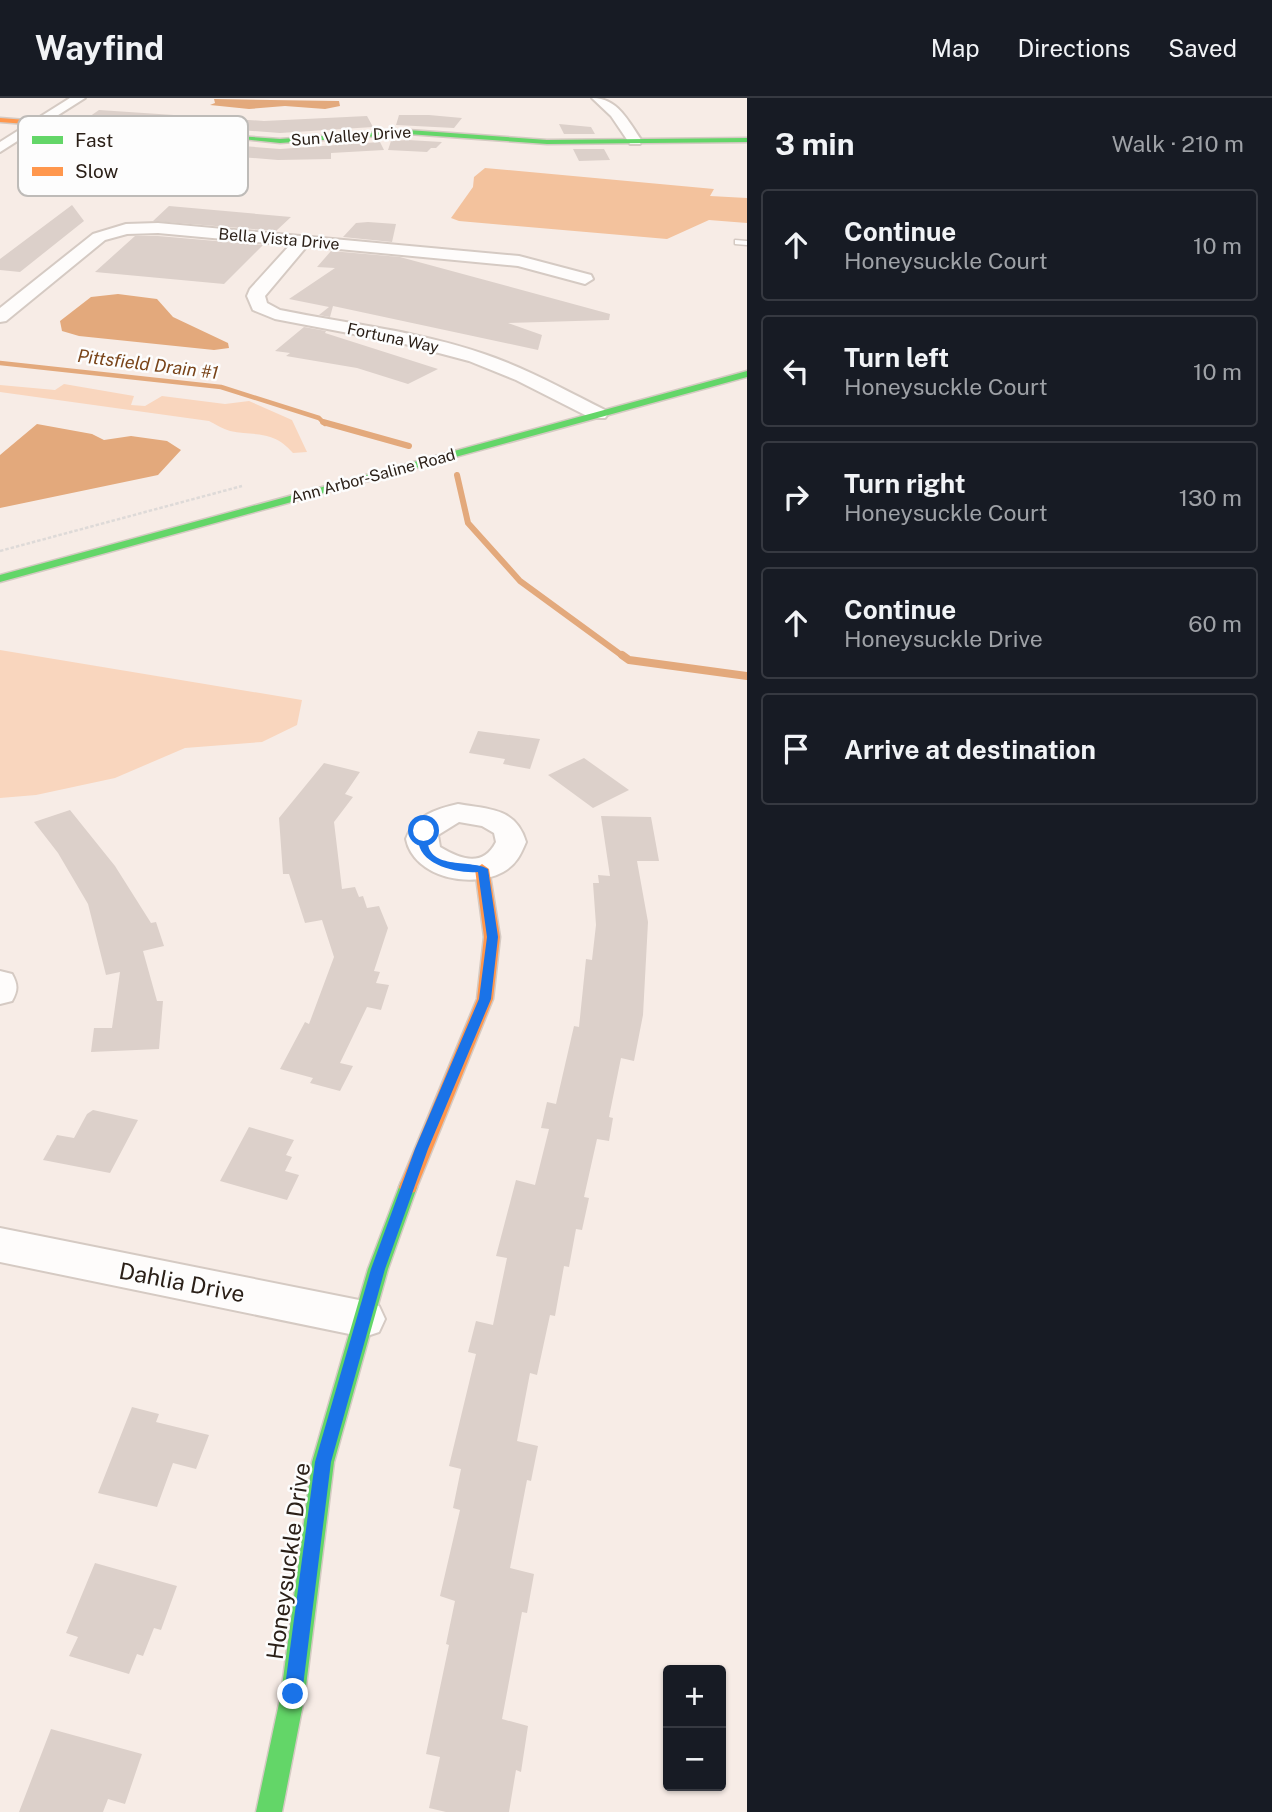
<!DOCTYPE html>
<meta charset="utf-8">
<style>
body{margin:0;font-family:"Public Sans",sans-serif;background:#242831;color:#f1f3f6}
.controls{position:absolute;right:21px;bottom:21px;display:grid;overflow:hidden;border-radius:7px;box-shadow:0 2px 5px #0004}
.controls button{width:63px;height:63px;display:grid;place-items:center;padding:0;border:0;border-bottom:2px solid #363941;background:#171b24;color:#f1f3f6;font:35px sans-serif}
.stop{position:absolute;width:21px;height:21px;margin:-16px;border:5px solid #1a73e8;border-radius:50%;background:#fff}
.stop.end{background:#1a73e8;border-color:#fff;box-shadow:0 2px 7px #0008}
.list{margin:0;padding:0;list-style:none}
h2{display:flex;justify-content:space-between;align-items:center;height:91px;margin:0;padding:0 28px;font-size:30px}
h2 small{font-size:23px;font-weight:400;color:#9ea1a6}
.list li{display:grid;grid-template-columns:46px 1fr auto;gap:21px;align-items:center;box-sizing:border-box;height:112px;margin:0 14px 14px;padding:0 14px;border:2px solid #363941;border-radius:7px}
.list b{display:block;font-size:26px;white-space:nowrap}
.list p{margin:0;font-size:23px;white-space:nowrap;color:#9ea1a6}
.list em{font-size:23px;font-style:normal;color:#9ea1a6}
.icon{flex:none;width:38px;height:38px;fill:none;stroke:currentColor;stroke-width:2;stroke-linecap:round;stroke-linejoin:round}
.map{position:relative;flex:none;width:747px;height:1714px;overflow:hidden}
header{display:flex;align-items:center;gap:42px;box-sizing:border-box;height:98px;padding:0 35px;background:#171b24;border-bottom:2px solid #363941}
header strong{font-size:33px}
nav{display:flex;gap:38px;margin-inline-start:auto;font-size:24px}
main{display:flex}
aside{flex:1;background:#171b24}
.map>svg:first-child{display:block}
.green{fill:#f9d6be}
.forest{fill:#f3c29d}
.water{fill:#e3a97c}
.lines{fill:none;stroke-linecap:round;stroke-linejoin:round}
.stream-far2{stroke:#e3a97c;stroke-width:4.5}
.stream-far1{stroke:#e3a97c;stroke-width:6}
.stream{stroke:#e3a97c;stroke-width:8}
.building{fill:#dcd0ca}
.lane-casing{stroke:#d5cac3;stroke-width:3}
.street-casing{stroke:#d5cac3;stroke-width:4}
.fast-casing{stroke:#d5cac3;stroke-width:3}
.slow-casing{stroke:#d5cac3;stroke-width:3}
.path{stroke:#dedad8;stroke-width:2.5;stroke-dasharray:3.5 2;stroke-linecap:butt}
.lane{fill:#fefcfb;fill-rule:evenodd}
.street{fill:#fefcfb;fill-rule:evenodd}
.fast{fill:#63d668;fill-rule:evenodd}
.slow{fill:#ff974d;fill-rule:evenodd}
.route{fill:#1a73e8}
.labels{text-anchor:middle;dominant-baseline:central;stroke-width:5;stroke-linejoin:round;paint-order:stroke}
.far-street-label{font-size:16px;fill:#2b2018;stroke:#fdfdfd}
.far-water-label{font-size:18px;font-style:italic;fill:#794419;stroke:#fdfdfd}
.near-street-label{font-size:23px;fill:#2b2018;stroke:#fdfdfd}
.key{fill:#fdfdfd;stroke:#bebbb8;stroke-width:2}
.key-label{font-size:19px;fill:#2b2018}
</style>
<header>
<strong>Wayfind</strong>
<nav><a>Map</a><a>Directions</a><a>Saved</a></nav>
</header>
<main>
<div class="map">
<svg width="747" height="1714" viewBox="0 0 747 1714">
<rect width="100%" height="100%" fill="#f7ece6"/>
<path class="green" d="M 64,286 L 134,298 L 131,307 L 145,308 L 162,298 L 225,306 L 249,303 L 292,322 L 307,354 L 293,355 C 274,332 255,338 230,333 C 223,331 215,326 209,323 L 0,294 L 0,287 L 55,292 Z
M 0,552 L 302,602 L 297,627 L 262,644 L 185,650 L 115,680 L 36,697 L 0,700 Z"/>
<path class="forest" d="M 485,70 L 714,91 L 710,98 L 747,100 L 747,125 L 709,122 L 667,141 L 459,123 L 451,120 L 473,89 L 474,79 Z"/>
<path class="water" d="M 214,1 L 339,3 L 340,8 L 325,11 L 285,8 L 249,11 L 210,7 L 215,5 Z
M 118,196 L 157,201 L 173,219 L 228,245 L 229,250 L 214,252 L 79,238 L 62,233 L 60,223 L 91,199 Z
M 37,326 L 92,336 L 104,342 L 131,338 L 167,343 L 181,352 L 158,377 L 0,410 L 0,357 Z"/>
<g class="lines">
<path class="stream-far2" d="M 0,265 L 221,289 L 319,320 L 325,326"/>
<path class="stream-far1" d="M 323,324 L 409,348
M 457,377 L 468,425 L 520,483 L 624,559"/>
<path class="stream" d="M 622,557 L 629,562 L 747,578"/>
</g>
<path class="building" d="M 99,12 L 264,23 L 367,18 L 373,29 L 280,35 L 86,21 Z
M 399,17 L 429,17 L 462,20 L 454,30 L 396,27 Z
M 559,26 L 591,29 L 595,36 L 564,36 Z
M 64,34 L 280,51 L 380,44 L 384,52 L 331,55 L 331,61 L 278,62 L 49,44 Z
M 408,42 L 442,44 L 436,50 L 431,50 L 427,54 L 388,52 L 391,43 Z
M 573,51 L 604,51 L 610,62 L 579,63 Z
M 72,107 L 84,123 L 20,174 L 0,172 L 0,161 Z
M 169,108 L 291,119 L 276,133 L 153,123 Z
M 368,124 L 396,126 L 392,144 L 343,139 L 356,125 Z
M 135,138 L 158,138 L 263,147 L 224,186 L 95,174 Z
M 331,153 L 400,159 L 610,216 L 609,222 L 508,225 L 542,237 L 538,252 L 333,208 L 330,219 L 319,217 L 329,209 L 289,201 L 335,170 L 317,169 Z
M 304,229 L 326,233 L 325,235 L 438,271 L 408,286 L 357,270 L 286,258 L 290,255 L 275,253 Z
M 478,633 L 540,641 L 530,671 L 503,666 L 505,661 L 469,655 Z
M 584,660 L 629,692 L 593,710 L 548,677 Z
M 324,665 L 360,674 L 345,696 L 353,699 L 334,724 L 342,791 L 355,789 L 359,799 L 363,798 L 367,810 L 379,808 L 388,830 L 374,873 L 380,874 L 376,885 L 389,887 L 381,912 L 367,909 L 340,965 L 353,968 L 340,993 L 310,985 L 313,980 L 280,971 L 305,924 L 309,926 L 334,859 L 322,822 L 305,825 L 289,776 L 283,776 L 279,720 Z
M 70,712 L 115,768 L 151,825 L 156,824 L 164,848 L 143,853 L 157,903 L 163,903 L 159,951 L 91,954 L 94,930 L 112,930 L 120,874 L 106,877 L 88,806 L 58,755 L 34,724 Z
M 601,718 L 651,719 L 659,763 L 637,763 L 648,824 L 643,917 L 634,963 L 621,960 L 609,1019 L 613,1020 L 609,1043 L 597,1041 L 584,1099 L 589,1100 L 582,1132 L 576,1131 L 569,1169 L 564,1168 L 555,1218 L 550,1217 L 537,1277 L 530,1275 L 517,1343 L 538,1348 L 531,1383 L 527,1382 L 510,1470 L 534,1476 L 527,1515 L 522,1514 L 502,1621 L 528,1628 L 521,1674 L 516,1672 L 509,1714 L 446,1714 L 429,1710 L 440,1659 L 426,1656 L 449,1547 L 446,1546 L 455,1503 L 440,1498 L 460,1412 L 453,1410 L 461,1371 L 449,1368 L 476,1256 L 468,1254 L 476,1223 L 493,1227 L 507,1160 L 496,1158 L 516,1082 L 535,1087 L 549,1031 L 541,1030 L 547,1004 L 556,1006 L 574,928 L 579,929 L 586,861 L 592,862 L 596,827 L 593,785 L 599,785 L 598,777 L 610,778 Z
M 93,1012 L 138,1022 L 110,1075 L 43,1062 L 57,1037 L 74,1040 L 87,1016 Z
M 249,1029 L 294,1042 L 286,1057 L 292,1059 L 285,1073 L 299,1077 L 287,1102 L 220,1083 Z
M 132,1309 L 159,1316 L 156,1324 L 209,1337 L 196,1371 L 173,1365 L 157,1409 L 98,1395 Z
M 95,1465 L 177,1488 L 161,1532 L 154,1530 L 143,1558 L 137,1556 L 129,1576 L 69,1558 L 78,1539 L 66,1535 Z
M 51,1631 L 142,1656 L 125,1706 L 108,1701 L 103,1714 L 19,1714 Z"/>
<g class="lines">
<defs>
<path id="lane" d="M 735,142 L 747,143 L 747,147 L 735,146 Z"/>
<path id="street" d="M 70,0 L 85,0 L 0,54 L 0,44 Z
M 592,0 C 618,0 628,23 642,43 L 640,46 L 630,46 L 611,18 Z
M 158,125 L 519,158 L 591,177 L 593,181 L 585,186 L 518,168 L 307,148 L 265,198 L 267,205 L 280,212 C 348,226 418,233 484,256 C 526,270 565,292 605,312 L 608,316 L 605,320 L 591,320 L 516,282 L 469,263 L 401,245 L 275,221 L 253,212 L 247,198 L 250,191 L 290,147 L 158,135 L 127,136 L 105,142 L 6,223 L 0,224 L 0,210 L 93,136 L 126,126 Z
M 458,706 C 489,711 516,710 526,744 C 521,756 516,767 503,774 C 472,791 414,780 406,741 C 414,718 436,711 458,706 ZM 459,724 L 482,728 L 494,735 L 496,744 C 483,770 460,761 440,749 L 438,737 Z
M 0,873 L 12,876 C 18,887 18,892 12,903 L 0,906 Z
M 0,1130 L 364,1203 L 379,1208 L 385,1221 L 379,1234 L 364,1239 L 0,1164 Z"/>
<path id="fast" d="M 408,32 L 547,42 L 747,40 L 747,44 L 547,46 L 408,36 L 280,45 L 234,40 L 237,38 L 280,41 Z
M 747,273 L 747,279 L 0,484 L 0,477 Z
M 408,1082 L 415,1084 L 417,1089 L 388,1171 L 334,1364 L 305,1596 L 282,1714 L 256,1714 L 281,1596 L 312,1364 L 368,1171 L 399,1089 L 401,1084 Z"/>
<path id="slow" d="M 0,20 L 237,38 L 240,40 L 237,42 L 0,24 Z
M 482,766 L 489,771 L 500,839 L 493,901 L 417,1089 L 415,1094 L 408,1096 L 401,1094 L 399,1089 L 477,901 L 484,839 L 475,771 Z"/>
</defs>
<use href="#lane" class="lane-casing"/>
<use href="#street" class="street-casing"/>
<use href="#fast" class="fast-casing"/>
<use href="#slow" class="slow-casing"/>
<path class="path" d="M 0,453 L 242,388"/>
<use href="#lane" class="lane"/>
<use href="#street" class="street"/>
<use href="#fast" class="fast"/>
<use href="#slow" class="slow"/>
</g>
<path class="route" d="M 421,730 L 429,733 C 419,775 473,760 488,771 L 498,839 L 491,901 L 428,1051 L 385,1171 L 331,1364 L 302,1596 L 299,1602 L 293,1605 L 287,1602 L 284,1596 L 315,1364 L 371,1171 L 415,1051 L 479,901 L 487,839 L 478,774 C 452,776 407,763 421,730 Z"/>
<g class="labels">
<g class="far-street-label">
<text transform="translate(351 38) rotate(-4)">Sun Valley Drive</text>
<text transform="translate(279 141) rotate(5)">Bella Vista Drive</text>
<text transform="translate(393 240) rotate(12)">Fortuna Way</text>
<text transform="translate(373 378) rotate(-15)">Ann Arbor-Saline Road</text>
</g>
<g class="far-water-label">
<text transform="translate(148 266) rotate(7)">Pittsfield Drain #1</text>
</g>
<g class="near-street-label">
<text transform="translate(182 1184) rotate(11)">Dahlia Drive</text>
<text transform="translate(288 1463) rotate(-82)">Honeysuckle Drive</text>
</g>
</g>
<rect x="18" y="18" width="230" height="80" rx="10" class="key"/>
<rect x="32" y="38" width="31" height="8" fill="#63d668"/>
<rect x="32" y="69" width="31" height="9" fill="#ff974d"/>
<g class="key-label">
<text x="75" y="49">Fast</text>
<text x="75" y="80">Slow</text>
</g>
</svg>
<div class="controls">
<button>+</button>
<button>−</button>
</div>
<div class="stop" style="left:424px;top:733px"></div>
<div class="stop end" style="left:293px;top:1596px"></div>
</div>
<aside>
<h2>3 min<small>Walk · 210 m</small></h2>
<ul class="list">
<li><svg class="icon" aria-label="ahead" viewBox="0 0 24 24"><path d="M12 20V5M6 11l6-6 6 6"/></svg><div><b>Continue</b><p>Honeysuckle Court</p></div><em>10 m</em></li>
<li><svg class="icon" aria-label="left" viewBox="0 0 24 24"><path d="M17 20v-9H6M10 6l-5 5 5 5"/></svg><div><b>Turn left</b><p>Honeysuckle Court</p></div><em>10 m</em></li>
<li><svg class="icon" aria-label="right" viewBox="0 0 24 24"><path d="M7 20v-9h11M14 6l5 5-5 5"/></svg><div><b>Turn right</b><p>Honeysuckle Court</p></div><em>130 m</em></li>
<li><svg class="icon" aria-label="ahead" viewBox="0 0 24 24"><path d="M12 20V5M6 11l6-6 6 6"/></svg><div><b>Continue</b><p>Honeysuckle Drive</p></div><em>60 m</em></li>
<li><svg class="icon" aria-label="arrive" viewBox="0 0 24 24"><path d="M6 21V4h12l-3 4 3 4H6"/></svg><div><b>Arrive at destination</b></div></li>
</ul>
</aside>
</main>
